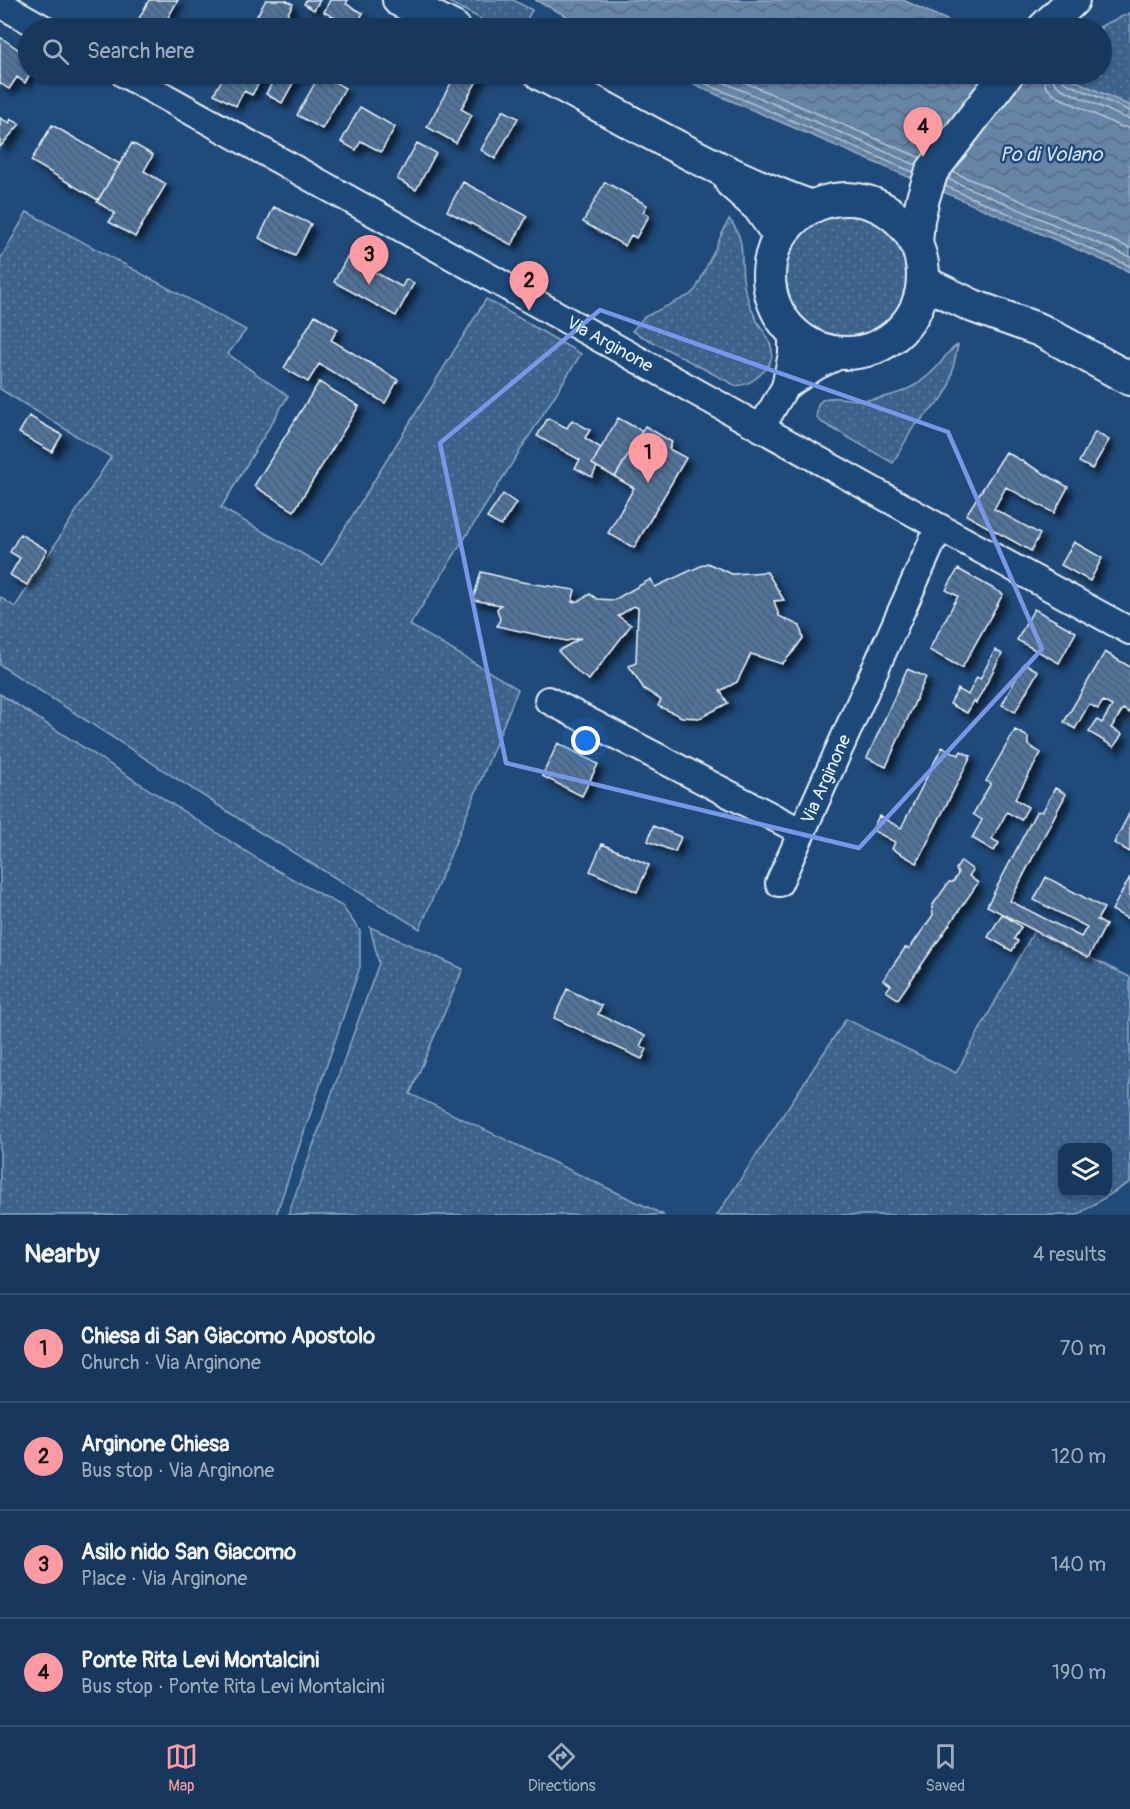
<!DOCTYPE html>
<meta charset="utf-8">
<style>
body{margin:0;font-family:Pangolin,sans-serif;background:#244365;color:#f1f3f6}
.controls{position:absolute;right:18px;bottom:18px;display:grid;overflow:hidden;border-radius:12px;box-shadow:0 2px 4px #0004}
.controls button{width:54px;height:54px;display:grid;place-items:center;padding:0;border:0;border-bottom:2px solid #365272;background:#17385c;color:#f1f3f6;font:30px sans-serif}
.you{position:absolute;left:586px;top:741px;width:21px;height:21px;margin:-15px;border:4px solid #fff;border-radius:50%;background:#1a73e8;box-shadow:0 0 0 9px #1a73e833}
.badge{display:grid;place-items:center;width:39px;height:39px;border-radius:50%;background:#ff9aa2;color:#111;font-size:20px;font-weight:700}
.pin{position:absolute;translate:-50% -50px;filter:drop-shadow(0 2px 3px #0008)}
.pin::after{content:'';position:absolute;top:32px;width:21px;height:18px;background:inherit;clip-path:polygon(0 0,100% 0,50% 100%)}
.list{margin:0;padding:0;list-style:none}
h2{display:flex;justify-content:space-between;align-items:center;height:78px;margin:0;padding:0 24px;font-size:26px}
h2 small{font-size:20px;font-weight:400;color:#9eacbb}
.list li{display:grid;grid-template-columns:39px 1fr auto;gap:18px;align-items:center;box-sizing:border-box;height:108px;padding:0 24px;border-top:2px solid #365272}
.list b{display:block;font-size:22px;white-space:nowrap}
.list p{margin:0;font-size:20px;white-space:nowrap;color:#9eacbb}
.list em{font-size:20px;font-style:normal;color:#9eacbb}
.icon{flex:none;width:33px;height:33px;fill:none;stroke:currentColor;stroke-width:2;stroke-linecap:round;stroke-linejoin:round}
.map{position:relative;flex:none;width:1130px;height:1215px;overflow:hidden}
.search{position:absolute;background:#17385c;box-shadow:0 2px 4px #0004;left:18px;right:18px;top:18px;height:66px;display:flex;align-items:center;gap:15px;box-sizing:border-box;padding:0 21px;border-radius:33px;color:#9eacbb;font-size:22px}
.sheet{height:510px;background:#17385c}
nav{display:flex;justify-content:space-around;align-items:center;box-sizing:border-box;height:84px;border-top:2px solid #365272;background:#17385c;font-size:16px;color:#9eacbb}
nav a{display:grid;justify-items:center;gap:3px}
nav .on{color:#ff9aa2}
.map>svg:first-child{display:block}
.grass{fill:url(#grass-dots);stroke:#92aac2;stroke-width:1.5;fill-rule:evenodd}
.water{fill:url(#water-waves);stroke:#9ab0c7;stroke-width:1.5}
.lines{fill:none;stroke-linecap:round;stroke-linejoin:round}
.shore{stroke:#b4c6d8;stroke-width:1.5}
.building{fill:url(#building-back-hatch);stroke:#e8f1f8;stroke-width:1.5;filter:url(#shadow)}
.minor-casing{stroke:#e8f1f8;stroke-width:30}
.major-casing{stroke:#e8f1f8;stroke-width:36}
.minor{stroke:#1f4a7a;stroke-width:26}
.major{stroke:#1f4a7a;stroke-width:32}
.marked{fill:none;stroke:#7897e6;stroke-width:4.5;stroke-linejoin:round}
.labels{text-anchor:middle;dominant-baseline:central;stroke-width:5;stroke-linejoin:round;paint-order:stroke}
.street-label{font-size:18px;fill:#e8f1f8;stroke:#1f4a7a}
.water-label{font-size:20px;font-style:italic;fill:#d4e1ec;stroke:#1f4a7a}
</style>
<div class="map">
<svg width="1130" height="1215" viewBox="0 0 1130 1215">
<defs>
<pattern id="grass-dots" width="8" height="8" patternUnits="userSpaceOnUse" patternTransform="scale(1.5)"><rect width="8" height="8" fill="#3c628c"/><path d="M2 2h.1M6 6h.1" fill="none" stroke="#58799d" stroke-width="1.8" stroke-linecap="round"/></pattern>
<pattern id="water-waves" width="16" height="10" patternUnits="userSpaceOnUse" patternTransform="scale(1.5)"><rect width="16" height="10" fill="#6685a7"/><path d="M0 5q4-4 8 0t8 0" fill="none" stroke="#596d82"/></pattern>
<pattern id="building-back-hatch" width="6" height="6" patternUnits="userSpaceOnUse" patternTransform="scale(1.5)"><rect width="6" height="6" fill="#517399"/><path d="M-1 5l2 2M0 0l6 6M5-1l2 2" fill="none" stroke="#4c5e72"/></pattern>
<filter id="shadow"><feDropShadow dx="5.5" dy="5.5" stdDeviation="3" flood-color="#0009"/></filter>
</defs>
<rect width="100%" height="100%" fill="#1f4a7a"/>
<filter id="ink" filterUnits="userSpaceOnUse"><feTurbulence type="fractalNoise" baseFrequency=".0167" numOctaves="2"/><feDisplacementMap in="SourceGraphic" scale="12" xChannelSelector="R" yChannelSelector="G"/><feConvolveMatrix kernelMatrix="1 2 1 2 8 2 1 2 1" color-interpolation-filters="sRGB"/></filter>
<g filter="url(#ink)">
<path class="grass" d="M 445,0 L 513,0 L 532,10 L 522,28 L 498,28 Z
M 1130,13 L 1130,106 L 1061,74 L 1102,74 L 1102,28 L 1098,28 L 1105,24 Z
M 27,212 L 246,330 L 228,354 L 288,396 L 221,508 L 322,565 L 486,299 L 581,354 L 410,625 L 518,689 L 420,929 L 261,833 L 0,665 L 0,597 L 15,607 L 111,457 L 0,389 L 0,260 Z
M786 276a60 60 0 1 1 120 0a60 60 0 1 1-120 0Z
M 729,219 C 749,242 738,264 745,290 C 748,301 752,311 757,321 C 769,340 782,354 761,374 C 754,381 746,385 736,386 L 632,331 L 644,317 L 690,295 L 696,289 Z
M 958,345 L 949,387 L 942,399 L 913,428 L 893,463 L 821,422 L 817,418 C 813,389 840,399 857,400 C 864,400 872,400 880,398 C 901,394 921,384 936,368 C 944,360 947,350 958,345 Z
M 0,694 L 267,865 L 342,906 L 360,931 L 360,967 L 276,1215 L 0,1215 Z
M 370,927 L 463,969 L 410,1094 L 664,1215 L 288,1215 L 379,963 Z
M 1034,931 L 1130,977 L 1130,1182 L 1077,1215 L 717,1215 L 846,1019 L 956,1073 ZM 1062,1148 L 1108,1148 L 1108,1192 L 1062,1192 Z"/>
<path class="water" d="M 535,0 L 903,0 L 964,28 L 590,28 Z
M 675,74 L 1061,74 L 1130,106 L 1130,272 L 708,91 Z"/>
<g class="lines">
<path class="shore" d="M 688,74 L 711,86 L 913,172
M 704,74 L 916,165
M 725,74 L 921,158
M 1043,74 L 1046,87 L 1054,95 L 1119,126 L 1130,128
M 1053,74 L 1054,82 L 1060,88 L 1123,117 L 1130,119
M 1060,74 L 1064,82 L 1130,111
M 953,172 L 1130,248
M 948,179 L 1130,257
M 945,186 L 1130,266"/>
</g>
<path class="building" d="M 149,0 L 178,0 L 162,28 L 139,28 L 135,26 Z
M 266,0 L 285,0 L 293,4 L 280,28 L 282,28 L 250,28 Z
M 306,0 L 320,0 L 314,10 L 304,4 Z
M 330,0 L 348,0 L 346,4 L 363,13 L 355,28 L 332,28 L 337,19 L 324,12 Z
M 0,37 L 28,56 L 28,74 L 30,74 L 25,83 L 17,77 L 9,89 L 0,83 Z
M 225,74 L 264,74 L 252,95 L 244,91 L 236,106 L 214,94 Z
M 277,74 L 298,74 L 282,103 L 266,94 Z
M 320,74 L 345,88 L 322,129 L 297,115 Z
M 456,74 L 481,74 L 461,109 L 472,115 L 456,143 L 427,127 Z
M 360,107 L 395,127 L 381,152 L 361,141 L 356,150 L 341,142 Z
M 503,110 L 518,118 L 495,159 L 481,150 Z
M 0,118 L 9,123 L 11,119 L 20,124 L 0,147 Z
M 52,125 L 120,164 L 98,200 L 31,161 Z
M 132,143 L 153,155 L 144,171 L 166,184 L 135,237 L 109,222 L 115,213 L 97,202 Z
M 417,143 L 436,153 L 416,190 L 397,179 Z
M 463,182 L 527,216 L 512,245 L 447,211 Z
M 605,182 L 647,205 L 643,212 L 649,216 L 636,238 L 631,235 L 625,246 L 583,222 Z
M 274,207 L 311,224 L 295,256 L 259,238 Z
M 347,257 L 402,287 L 406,279 L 414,283 L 396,316 L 334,282 Z
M 315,315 L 338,329 L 331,340 L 398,380 L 385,403 L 319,364 L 308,382 L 284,368 Z
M 319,382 L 359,406 L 294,511 L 254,486 Z
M 29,416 L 62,435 L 52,452 L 19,433 Z
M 548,418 L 567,428 L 572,420 L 590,430 L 585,438 L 601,448 L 592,464 L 597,467 L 592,477 L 575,468 L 580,460 L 537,436 Z
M 618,418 L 642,431 L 615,477 L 592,464 Z
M 645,426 L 672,442 L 669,449 L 686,458 L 634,548 L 608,533 L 634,488 L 615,477 Z
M 1095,432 L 1109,440 L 1092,469 L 1079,462 Z
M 1006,452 L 1068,487 L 1054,513 L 1006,487 L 994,509 L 1040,534 L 1031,551 L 966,515 Z
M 503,494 L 516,503 L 501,526 L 487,518 Z
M 20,534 L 47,550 L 27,585 L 10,575 L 20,558 L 10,552 Z
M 1074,542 L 1102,558 L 1090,581 L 1061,565 Z
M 707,563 L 732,574 L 767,572 L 784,600 L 774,601 L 779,616 L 800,626 L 803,638 L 793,652 L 782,664 L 751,654 L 737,682 L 720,691 L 728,703 L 700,718 L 682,717 L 658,706 L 661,700 L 644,689 L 629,666 L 636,663 L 638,608 L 634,606 L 618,616 L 631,625 L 589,680 L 580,674 L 558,651 L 581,638 L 566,641 L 497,626 L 500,619 L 497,609 L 501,605 L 473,600 L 481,572 L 522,582 L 575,590 L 572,602 L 579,601 L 590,594 L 597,599 L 614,600 L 651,579 L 655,587 Z
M 958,569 L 1003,594 L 962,668 L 929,650 L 958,596 L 946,590 Z
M 1034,609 L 1076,632 L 1059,663 L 1017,640 Z
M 995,650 L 1002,654 L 976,703 L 974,701 L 967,713 L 950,704 L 958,689 L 968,695 L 977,677 L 980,679 Z
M 1105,652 L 1130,667 L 1130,713 L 1123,709 L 1111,728 L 1122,734 L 1114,747 L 1089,732 L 1097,720 L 1102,723 L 1112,706 L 1103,701 L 1098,709 L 1089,704 L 1075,729 L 1064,722 Z
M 1024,663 L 1038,671 L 1015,712 L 1002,705 Z
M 907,669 L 926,677 L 886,767 L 867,758 Z
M 1015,730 L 1028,737 L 1028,745 L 1041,753 L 1015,799 L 1028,807 L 1021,820 L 1007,812 L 992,839 L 999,843 L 994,851 L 972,838 L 982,820 L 973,814 L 991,783 L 986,781 Z
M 558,743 L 598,764 L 582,796 L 542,776 Z
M 942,747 L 959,755 L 961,751 L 971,756 L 917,863 L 892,849 L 895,842 L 872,830 L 879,816 L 901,828 Z
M 1055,788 L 1066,794 L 1010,901 L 1081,937 L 1087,927 L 1034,900 L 1046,877 L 1104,908 L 1097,920 L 1106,925 L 1088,958 L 987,906 L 1036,812 L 1043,811 Z
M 1130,812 L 1130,852 L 1114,843 Z
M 653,826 L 681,837 L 675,852 L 648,841 Z
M 602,844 L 649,865 L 637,892 L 590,871 Z
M 961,861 L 973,870 L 969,876 L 978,883 L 898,999 L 886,991 L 891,985 L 883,980 L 905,948 L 910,948 L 933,915 L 932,906 L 949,882 L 953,882 L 958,874 L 956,869 Z
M 1130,877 L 1130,920 L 1112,910 Z
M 1002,914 L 1021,927 L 1014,939 L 1018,941 L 1012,951 L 988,937 Z
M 567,989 L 602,1006 L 598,1014 L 645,1036 L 640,1046 L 647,1049 L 642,1059 L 554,1018 Z"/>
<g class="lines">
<defs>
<g id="minor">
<path d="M 0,4 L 43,28"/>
<path id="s1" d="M 124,74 L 939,527 L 1130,631"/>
<path d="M 785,387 L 817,366 L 844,353"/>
<path d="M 761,428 L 785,387 L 792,354 L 792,330"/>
<path d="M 548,700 L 802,832"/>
<path id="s2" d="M 779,883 L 939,527"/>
</g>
<path id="major" d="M 399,0 L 454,28
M 1044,28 L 1073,0
M 541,74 C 629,120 717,174 812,207
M 731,182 L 759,207 L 780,237
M769 276a77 77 0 1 1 154 0a77 77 0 1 1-154 0Z
M 916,244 L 918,220 L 923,198 L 932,171 L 1007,74
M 923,282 L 973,306 L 1040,330 L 1130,379"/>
</defs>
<use href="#minor" class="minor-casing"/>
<use href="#major" class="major-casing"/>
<use href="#minor" class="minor"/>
<use href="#major" class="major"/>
</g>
</g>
<path class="marked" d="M 600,310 L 948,432 L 1042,649 L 859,848 L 506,763 L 440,443 Z"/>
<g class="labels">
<g class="street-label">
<text stroke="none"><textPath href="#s1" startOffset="556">Via Arginone</textPath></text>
<text stroke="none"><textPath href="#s2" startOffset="114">Via Arginone</textPath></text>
</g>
<g class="water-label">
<text x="1051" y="154">Po di Volano</text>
</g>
</g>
</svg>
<div class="controls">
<button><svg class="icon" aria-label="layers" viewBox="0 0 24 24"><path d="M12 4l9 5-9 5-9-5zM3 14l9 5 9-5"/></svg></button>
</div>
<div class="you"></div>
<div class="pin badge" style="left:648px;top:483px">1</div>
<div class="pin badge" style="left:529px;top:311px">2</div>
<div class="pin badge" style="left:369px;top:285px">3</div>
<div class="pin badge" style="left:923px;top:157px">4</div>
<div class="search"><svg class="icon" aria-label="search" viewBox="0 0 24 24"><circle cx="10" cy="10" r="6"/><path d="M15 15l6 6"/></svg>Search here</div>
</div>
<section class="sheet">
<h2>Nearby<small>4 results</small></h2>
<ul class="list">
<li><span class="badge">1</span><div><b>Chiesa di San Giacomo Apostolo</b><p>Church · Via Arginone</p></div><em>70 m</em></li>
<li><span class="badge">2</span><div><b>Arginone Chiesa</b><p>Bus stop · Via Arginone</p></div><em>120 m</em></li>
<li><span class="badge">3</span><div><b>Asilo nido San Giacomo</b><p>Place · Via Arginone</p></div><em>140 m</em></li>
<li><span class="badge">4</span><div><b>Ponte Rita Levi Montalcini</b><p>Bus stop · Ponte Rita Levi Montalcini</p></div><em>190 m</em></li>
</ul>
</section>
<nav>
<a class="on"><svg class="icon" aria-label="map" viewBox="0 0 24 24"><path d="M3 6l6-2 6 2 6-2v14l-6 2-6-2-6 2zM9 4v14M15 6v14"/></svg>Map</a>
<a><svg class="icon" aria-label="directions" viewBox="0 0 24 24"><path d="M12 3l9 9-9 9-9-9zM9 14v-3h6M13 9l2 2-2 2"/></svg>Directions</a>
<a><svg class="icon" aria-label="saved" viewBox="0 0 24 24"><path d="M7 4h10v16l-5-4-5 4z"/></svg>Saved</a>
</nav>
